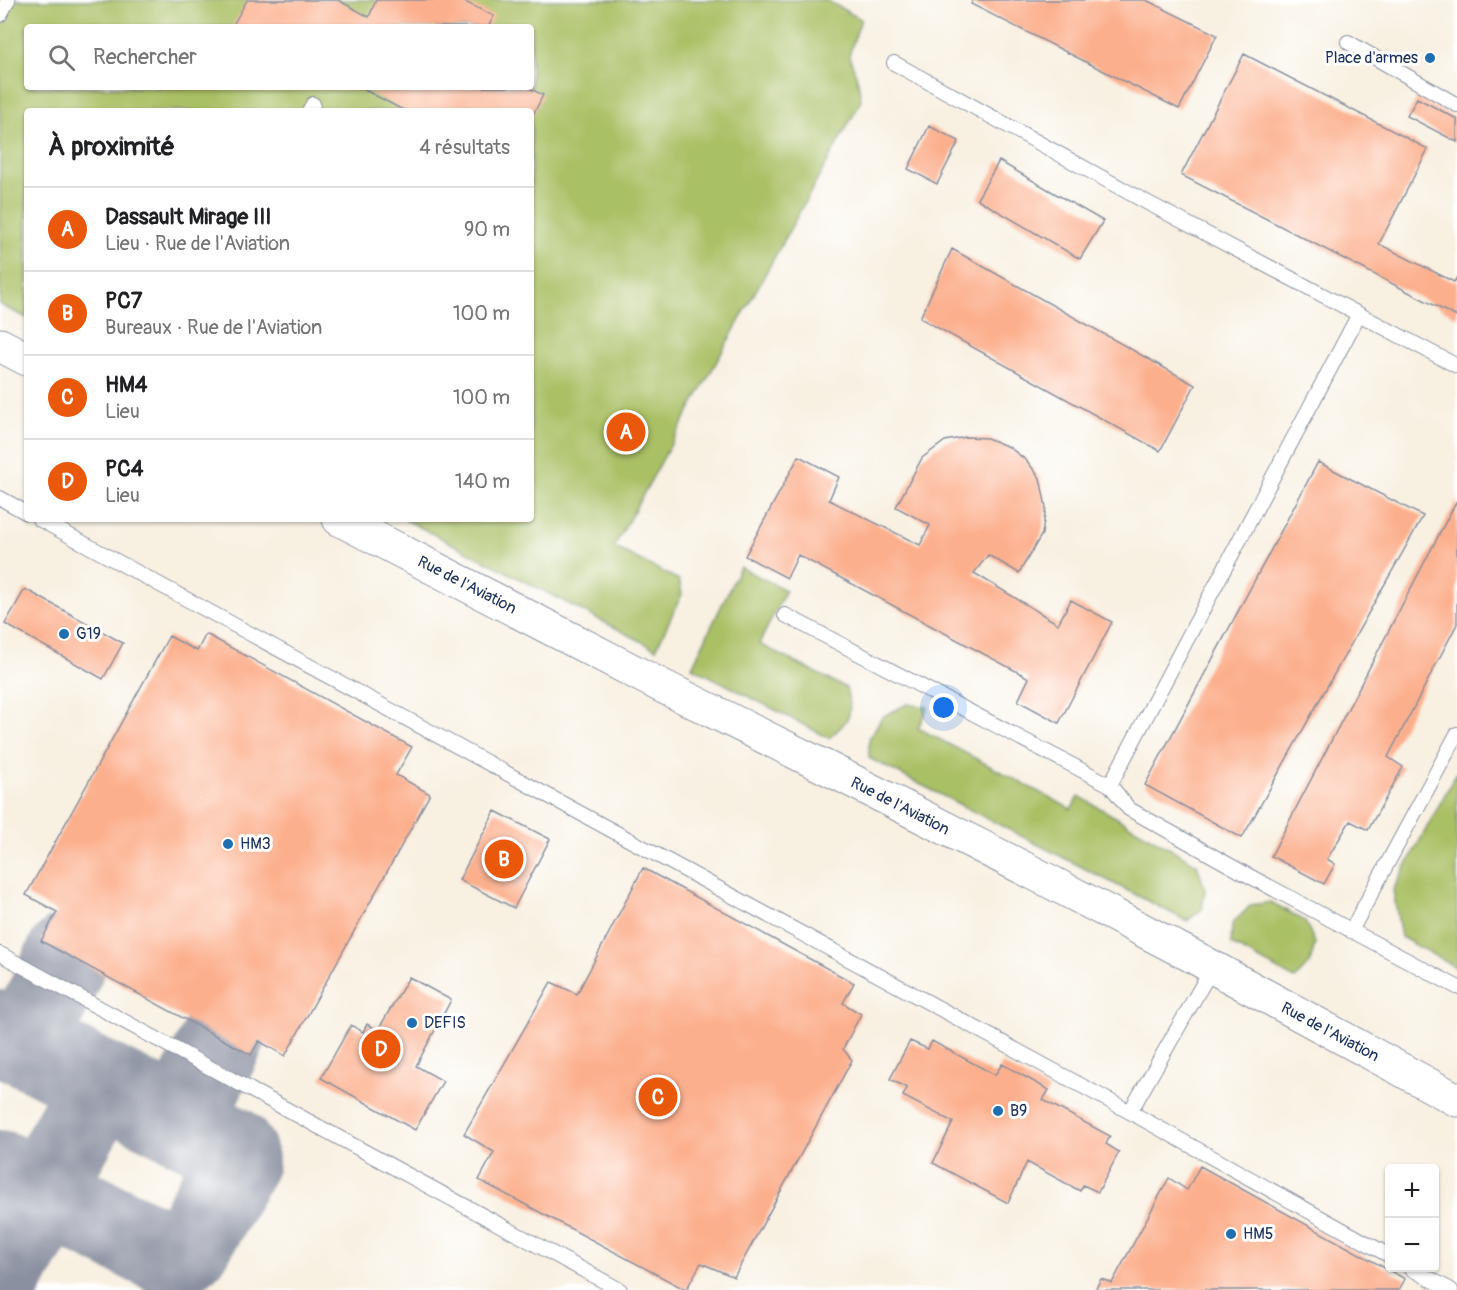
<!DOCTYPE html>
<html lang="fr">
<meta charset="utf-8">
<style>
body{margin:0;font-family:Pangolin,sans-serif;background:#f6f6f6;color:#202124}
.controls{position:absolute;right:18px;bottom:18px;display:grid;overflow:hidden;border-radius:6px;box-shadow:0 2px 4px #0004}
.controls button{width:54px;height:54px;display:grid;place-items:center;padding:0;border:0;border-bottom:2px solid #e0e0e0;background:#fff;color:#202124;font:30px sans-serif}
.you{position:absolute;left:944px;top:708px;width:21px;height:21px;margin:-15px;border:4px solid #fff;border-radius:50%;background:#1a73e8;box-shadow:0 0 0 9px #1a73e833}
.badge{display:grid;place-items:center;width:39px;height:39px;border-radius:50%;background:#ea580c;color:#fff;font-size:20px;font-weight:700}
.pin{position:absolute;translate:-50% -50%;border:3px solid #fff;box-shadow:0 2px 6px #0006}
.list{margin:0;padding:0;list-style:none}
h2{display:flex;justify-content:space-between;align-items:center;height:78px;margin:0;padding:0 24px;font-size:26px}
h2 small{font-size:20px;font-weight:400;color:#757577}
.list li{display:grid;grid-template-columns:39px 1fr auto;gap:18px;align-items:center;box-sizing:border-box;height:84px;padding:0 24px;border-top:2px solid #e0e0e0}
.list b{display:block;font-size:22px;white-space:nowrap}
.list p{margin:0;font-size:20px;white-space:nowrap;color:#757577}
.list em{font-size:20px;font-style:normal;color:#757577}
.icon{flex:none;width:33px;height:33px;fill:none;stroke:currentColor;stroke-width:2;stroke-linecap:round;stroke-linejoin:round}
.map{position:relative;flex:none;width:1457px;height:1290px;overflow:hidden}
.search{position:absolute;background:#fff;box-shadow:0 2px 4px #0004;left:24px;top:24px;width:510px;height:66px;display:flex;align-items:center;gap:15px;box-sizing:border-box;padding:0 21px;border-radius:6px;color:#757577;font-size:22px}
.panel{position:absolute;background:#fff;box-shadow:0 2px 4px #0004;left:24px;top:108px;width:510px;height:414px;border-radius:6px}
.map>svg:first-child{display:block}
.green{fill:#aac065;stroke:#627862;stroke-width:1.5;fill-rule:evenodd}
.lines{fill:none;stroke-linecap:round;stroke-linejoin:round}
.taxiway{stroke:#8a90a0;stroke-width:84}
.building{fill:#fcaf8c}
.lane-casing{stroke:#8a90a0;stroke-width:16}
.secondary-casing{stroke:#8a90a0;stroke-width:35}
.lane{stroke:#fff;stroke-width:14}
.secondary{stroke:#fff;stroke-width:33}
.poi-dot{fill:#1f6fb2;stroke:#fff;stroke-width:2}
.labels{text-anchor:middle;dominant-baseline:central;stroke-width:6;stroke-linejoin:round;paint-order:stroke}
.poi-label{font-size:16px;fill:#1b2f5e;stroke:#fff;text-anchor:start}
.street-label{font-size:16px;fill:#1b2f5e;stroke:#fff}
</style>
<div class="map">
<svg width="1457" height="1290" viewBox="0 0 1457 1290">
<rect width="100%" height="100%" fill="#fff"/>
<filter id="ink" filterUnits="userSpaceOnUse"><feTurbulence type="fractalNoise" baseFrequency=".0167" numOctaves="2"/><feDisplacementMap in="SourceGraphic" scale="12" xChannelSelector="R" yChannelSelector="G"/><feConvolveMatrix kernelMatrix="1 2 1 2 8 2 1 2 1" color-interpolation-filters="sRGB"/></filter>
<filter id="wash" filterUnits="userSpaceOnUse"><feTurbulence type="fractalNoise" baseFrequency=".008" numOctaves="4" result="noise"/><feDisplacementMap in="SourceGraphic" scale="24" xChannelSelector="R" yChannelSelector="G"/><feGaussianBlur stdDeviation="1.35" result="paint"/><feColorMatrix in="noise" values="0 0 0 0 0 0 0 0 0 0 0 0 0 0 0 0 0 1.4 0 .05"/><feComposite in="paint" operator="in"/></filter>
<g filter="url(#wash)">
<rect width="100%" height="100%" fill="#f8f0e1"/>
<path class="green" d="M 0,0 L 826,0 L 861,19 L 849,55 L 858,81 L 861,101 L 614,547 L 679,580 L 682,594 L 656,649 L 404,519 L 531,519 L 531,111 L 27,111 L 27,318 L 0,305 ZM 27,27 L 531,27 L 531,87 L 27,87 Z
M 740,567 L 786,590 L 759,644 L 846,688 C 854,716 850,719 829,738 L 692,667 Z
M 907,704 L 928,707 L 918,728 L 1071,809 L 1079,796 L 1197,864 L 1205,890 L 1202,909 L 1187,921 L 869,758 L 869,739 L 882,717 Z
M 1457,772 L 1457,968 L 1401,937 L 1393,890 Z
M 1271,902 L 1305,921 L 1315,943 L 1310,963 L 1295,979 L 1231,944 L 1232,924 L 1251,905 Z"/>
<g class="lines">
<path class="taxiway" d="M 0,1032 L 230,1147 L 236,1155 L 237,1160 L 189,1246 C 182,1253 177,1255 166,1253 L 62,1202 C 50,1202 46,1206 38,1214 C 39,1184 23,1184 0,1172
M 11,1037 C 22,1036 28,1033 35,1025 L 68,955
M 166,1115 C 177,1114 183,1111 191,1103 L 222,1040
M 0,1279 L 38,1214 L 43,1203 L 46,1183 L 94,1096 C 96,1087 94,1084 89,1077"/>
</g>
<g id="blocks">
<path class="building" d="M 247,0 L 338,0 L 369,17 L 376,0 L 461,0 L 494,16 L 488,27 L 232,27 Z
M 973,0 L 1146,0 L 1217,35 L 1179,109 L 971,4 Z
M 1244,54 L 1428,149 L 1379,244 L 1454,282 L 1457,277 L 1457,317 L 1181,175 Z
M 359,87 L 527,87 L 543,95 L 531,119 L 531,111 L 405,111 Z
M 1417,98 L 1457,119 L 1457,142 L 1407,116 Z
M 929,126 L 959,141 L 937,184 L 908,169 Z
M 999,161 L 1103,221 L 1080,259 L 977,199 Z
M 952,249 L 1195,385 L 1160,451 L 920,318 Z
M 966,437 L 987,438 L 1009,447 L 1027,461 L 1040,478 L 1046,507 L 1042,534 L 1019,573 L 988,555 L 974,573 L 1058,624 L 1071,600 L 1112,622 L 1059,723 L 1018,701 L 1029,678 L 798,555 L 787,578 L 745,556 L 799,456 L 839,477 L 829,500 L 920,545 L 930,525 L 896,507 L 922,458 L 945,441 Z
M 1318,462 L 1423,516 L 1242,838 L 1145,785 Z
M 1457,500 L 1457,624 L 1388,757 L 1403,767 L 1368,830 L 1350,821 L 1327,859 L 1335,864 L 1324,884 L 1271,856 Z
M 25,589 L 123,643 L 103,679 L 5,624 Z
M 206,634 L 412,747 L 396,775 L 430,794 L 285,1056 L 259,1041 L 251,1055 L 41,941 L 57,912 L 26,895 L 169,636 L 197,651 Z
M 495,811 L 550,839 L 514,908 L 459,880 Z
M 643,868 L 854,983 L 843,1003 L 861,1014 L 843,1049 L 852,1060 L 734,1277 L 701,1263 L 686,1290 L 479,1180 L 494,1152 L 464,1134 L 551,982 L 577,994 Z
M 409,977 L 451,1000 L 416,1066 L 443,1081 L 415,1130 L 321,1078 L 351,1025 L 363,1032 L 367,1024 L 378,1030 Z
M 910,1041 L 928,1049 L 932,1041 L 995,1075 L 1002,1064 L 1049,1090 L 1043,1100 L 1110,1136 L 1106,1144 L 1119,1152 L 1098,1192 L 1083,1185 L 1080,1191 L 1027,1162 L 1008,1203 L 933,1163 L 953,1122 L 903,1096 L 907,1088 L 890,1079 Z
M 1200,1166 L 1405,1279 L 1399,1290 L 1095,1290 L 1101,1279 L 1112,1283 L 1169,1178 L 1187,1190 Z"/>
</g>
</g>
<g filter="url(#ink)">
<use href="#blocks" fill-opacity="0" stroke="#8a90a0" stroke-width="1.5"/>
<g class="lines">
<defs>
<path id="lane" d="M 0,15 L 8,0
M 1348,42 L 1457,105
M 894,63 L 1148,203 L 1457,366
M 309,111 L 313,104
M 0,498 L 27,513
M 39,519 L 1130,1112 L 1390,1256
M 785,615 L 1110,785 L 1129,809 L 1240,871 L 1457,987
M 1110,785 L 1359,314
M 1351,931 L 1457,734
M 0,954 L 620,1290
M 1130,1112 L 1212,968
M 1410,1268 L 1451,1290"/>
<path id="secondary" d="M 0,345 L 27,359
M 339,519 L 658,684 L 835,772 L 1047,880 L 1194,957 L 1457,1100"/>
</defs>
<use href="#lane" class="lane-casing"/>
<use href="#secondary" class="secondary-casing"/>
<use href="#lane" class="lane"/>
<use href="#secondary" class="secondary"/>
</g>
</g>
<g class="poi-dot">
<circle cx="1430" cy="58" r="6"/>
<circle cx="64" cy="634" r="6"/>
<circle cx="228" cy="844" r="6"/>
<circle cx="412" cy="1023" r="6"/>
<circle cx="998" cy="1111" r="6"/>
<circle cx="1231" cy="1234" r="6"/>
</g>
<g class="labels">
<g class="poi-label">
<text x="1418" y="58" text-anchor="end">Place d'armes</text>
<text x="76" y="634">G19</text>
<text x="240" y="844">HM3</text>
<text x="424" y="1023">DEFIS</text>
<text x="1010" y="1111">B9</text>
<text x="1243" y="1234">HM5</text>
</g>
<g class="street-label">
<text transform="translate(467 585) rotate(27)">Rue de l'Aviation</text>
<text transform="translate(900 806) rotate(27)">Rue de l'Aviation</text>
<text transform="translate(1330 1032) rotate(28)">Rue de l'Aviation</text>
</g>
</g>
</svg>
<div class="controls">
<button>+</button>
<button>−</button>
</div>
<div class="you"></div>
<div class="pin badge" style="left:626px;top:432px">A</div>
<div class="pin badge" style="left:504px;top:859px">B</div>
<div class="pin badge" style="left:658px;top:1097px">C</div>
<div class="pin badge" style="left:381px;top:1049px">D</div>
<div class="search"><svg class="icon" aria-label="search" viewBox="0 0 24 24"><circle cx="10" cy="10" r="6"/><path d="M15 15l6 6"/></svg>Rechercher</div>
<section class="panel">
<h2>À proximité<small>4 résultats</small></h2>
<ul class="list">
<li><span class="badge">A</span><div><b>Dassault Mirage III</b><p>Lieu · Rue de l'Aviation</p></div><em>90 m</em></li>
<li><span class="badge">B</span><div><b>PC7</b><p>Bureaux · Rue de l'Aviation</p></div><em>100 m</em></li>
<li><span class="badge">C</span><div><b>HM4</b><p>Lieu</p></div><em>100 m</em></li>
<li><span class="badge">D</span><div><b>PC4</b><p>Lieu</p></div><em>140 m</em></li>
</ul>
</section>
</div>
